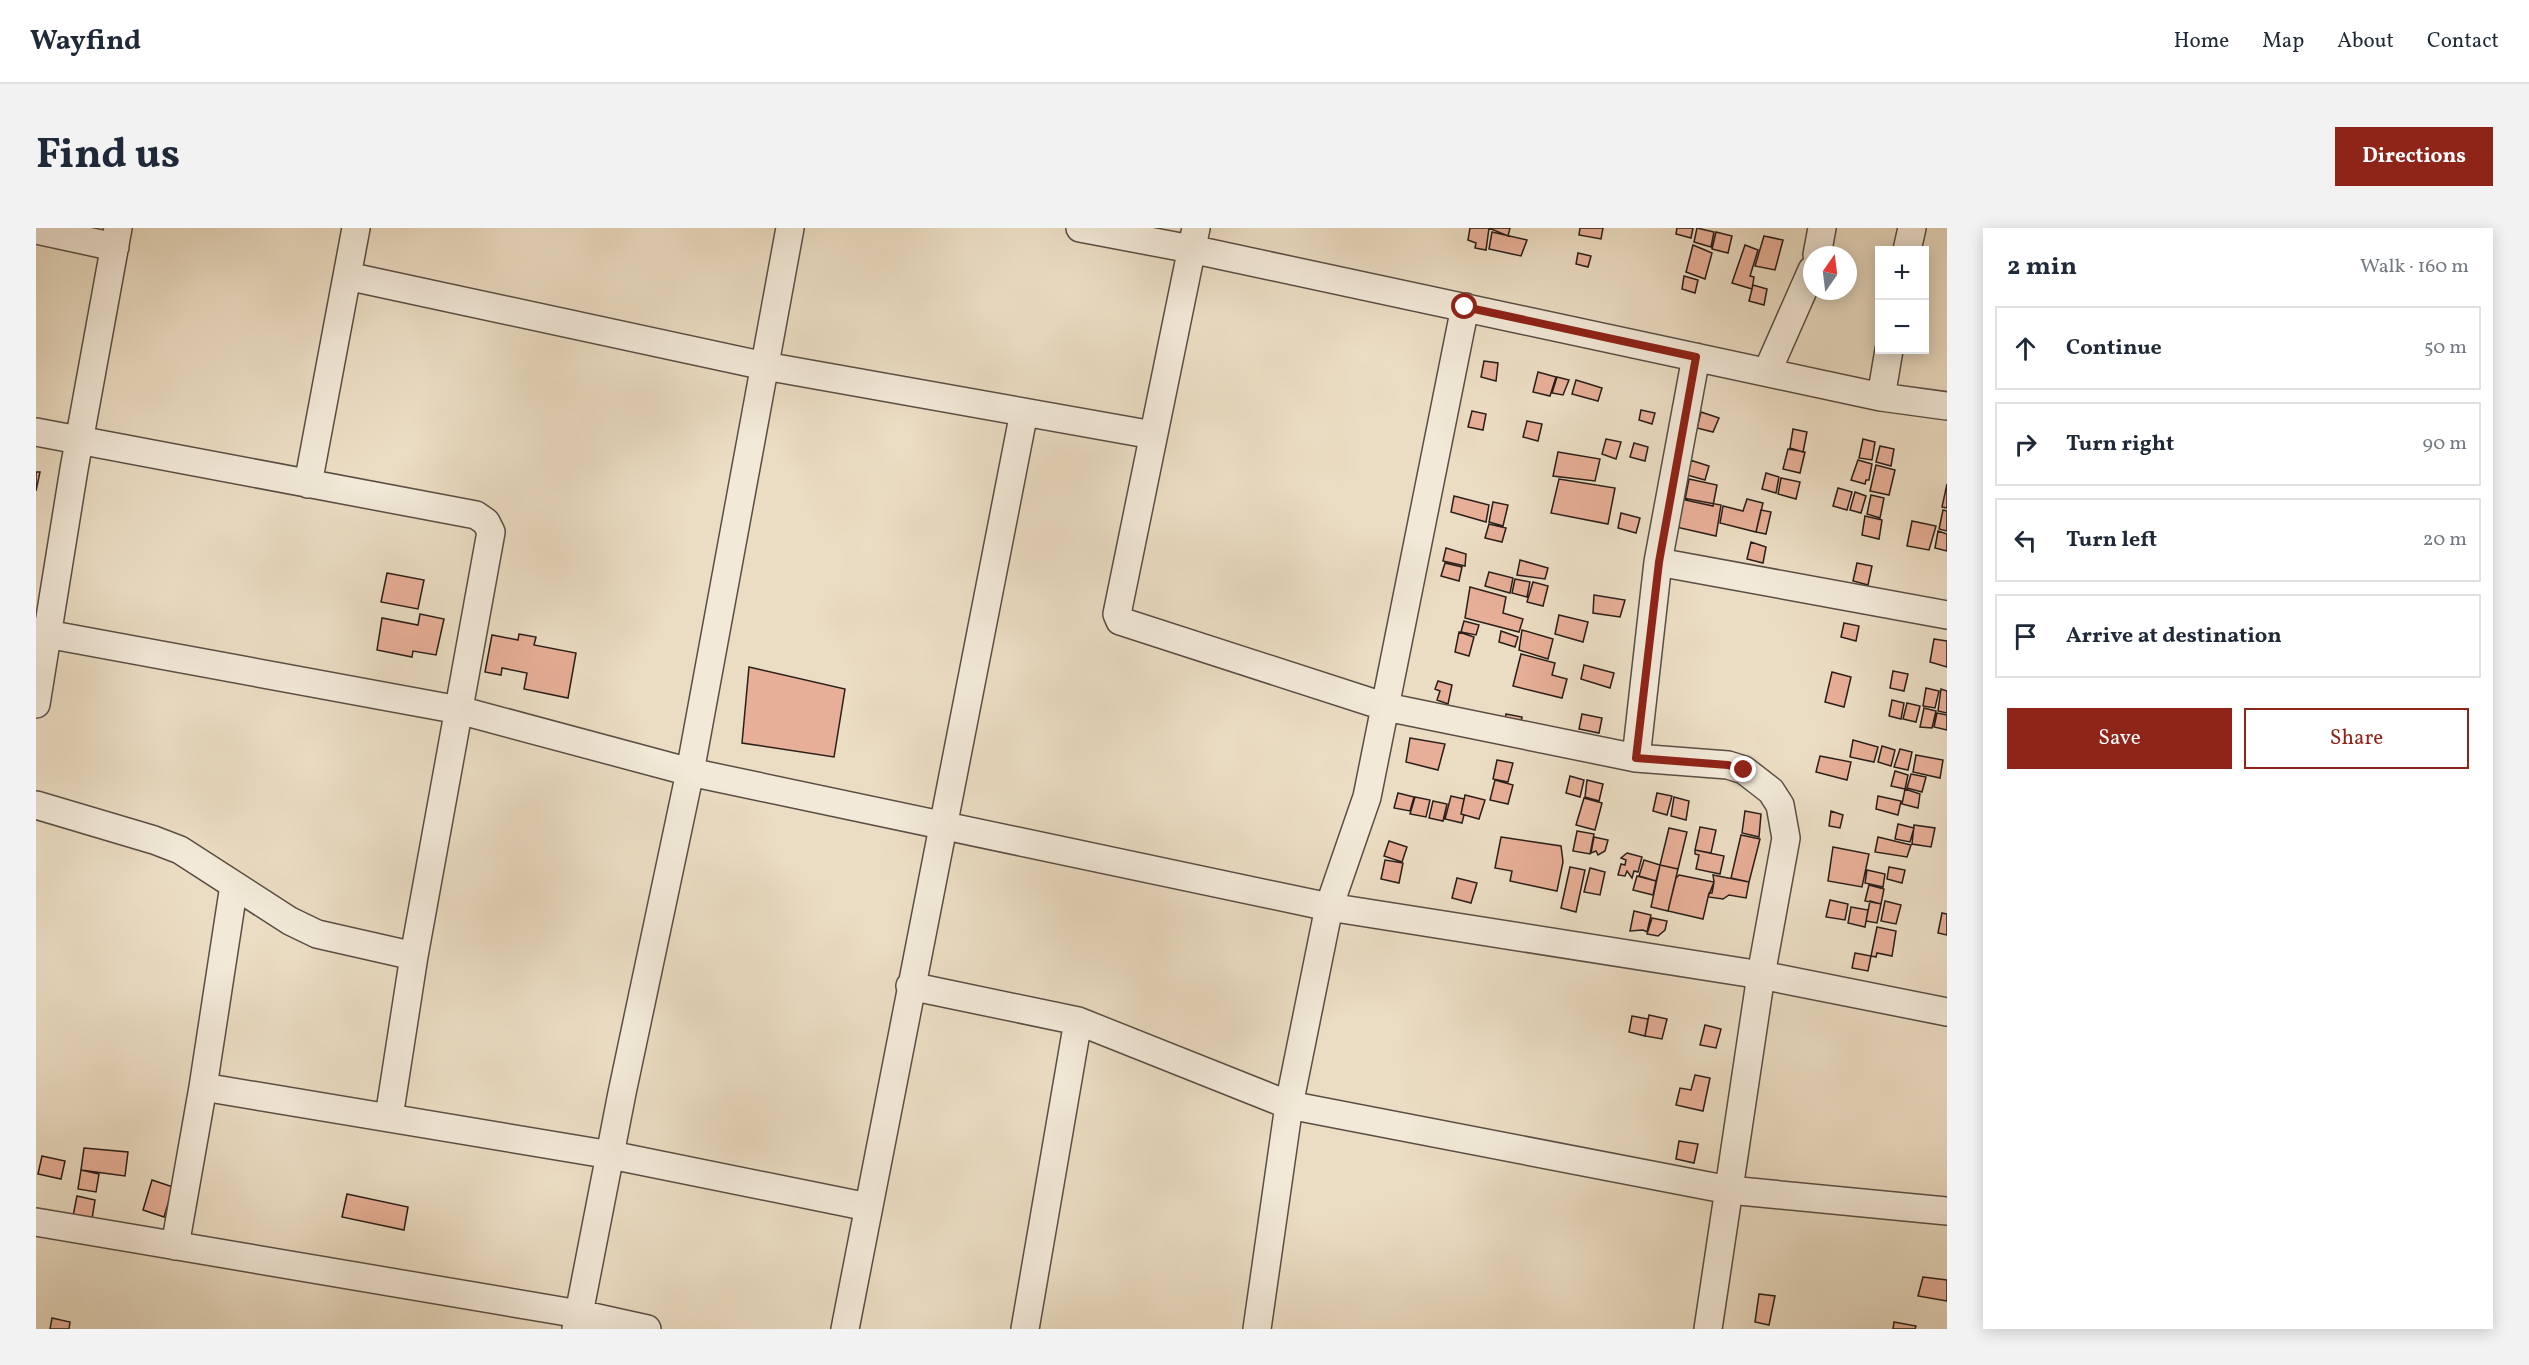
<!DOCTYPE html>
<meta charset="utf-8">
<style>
body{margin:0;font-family:Vollkorn,serif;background:#f2f2f3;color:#1f2937}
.controls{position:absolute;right:18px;top:18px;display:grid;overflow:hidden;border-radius:0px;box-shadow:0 3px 15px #0003}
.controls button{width:54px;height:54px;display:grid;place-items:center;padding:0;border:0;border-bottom:2px solid #e0e1e3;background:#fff;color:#1f2937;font:30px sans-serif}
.compass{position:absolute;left:1767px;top:18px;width:54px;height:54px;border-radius:50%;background:#fff;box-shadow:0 3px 15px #0003;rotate:14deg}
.stop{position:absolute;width:18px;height:18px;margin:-14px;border:4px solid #8f2418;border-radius:50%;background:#fff}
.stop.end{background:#8f2418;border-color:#fff;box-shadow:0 2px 6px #0008}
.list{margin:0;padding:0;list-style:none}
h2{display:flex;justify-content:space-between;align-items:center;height:78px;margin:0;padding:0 24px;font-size:26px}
h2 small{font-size:20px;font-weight:400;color:#747a83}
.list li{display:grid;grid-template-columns:39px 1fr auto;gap:18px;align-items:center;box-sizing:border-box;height:84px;margin:0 12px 12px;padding:0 12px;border:2px solid #e0e1e3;border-radius:0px}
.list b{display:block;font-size:22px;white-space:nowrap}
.list em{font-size:20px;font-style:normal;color:#747a83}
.actions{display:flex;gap:12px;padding:18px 24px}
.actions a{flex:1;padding:14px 0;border:2px solid #8f2418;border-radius:0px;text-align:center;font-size:21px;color:#8f2418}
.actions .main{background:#8f2418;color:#fff}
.icon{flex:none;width:33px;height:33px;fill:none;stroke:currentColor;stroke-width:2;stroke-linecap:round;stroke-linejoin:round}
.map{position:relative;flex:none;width:1911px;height:1101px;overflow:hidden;border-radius:0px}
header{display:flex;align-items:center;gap:36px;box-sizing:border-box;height:84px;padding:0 30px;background:#fff;border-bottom:2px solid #e0e1e3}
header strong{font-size:28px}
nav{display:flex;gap:33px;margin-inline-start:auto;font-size:21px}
.intro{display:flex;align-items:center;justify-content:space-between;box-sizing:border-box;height:144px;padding:0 36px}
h1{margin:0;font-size:42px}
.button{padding:15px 27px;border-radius:0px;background:#8f2418;color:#fff;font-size:21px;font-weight:700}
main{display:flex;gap:36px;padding:0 36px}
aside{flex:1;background:#fff;border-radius:0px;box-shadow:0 3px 15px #0003}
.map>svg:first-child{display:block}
.building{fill:#e7af97;stroke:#2a1e18;stroke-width:1.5}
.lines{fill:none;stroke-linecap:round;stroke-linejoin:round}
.street-casing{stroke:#5a4e43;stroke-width:30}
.street{stroke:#f2e9d8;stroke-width:27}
.route{stroke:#8f2418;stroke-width:8}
</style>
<header>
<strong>Wayfind</strong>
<nav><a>Home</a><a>Map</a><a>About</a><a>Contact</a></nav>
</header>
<div class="intro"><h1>Find us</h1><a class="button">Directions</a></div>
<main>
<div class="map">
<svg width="1911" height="1101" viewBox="0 0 1911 1101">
<rect width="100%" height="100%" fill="#ebddc3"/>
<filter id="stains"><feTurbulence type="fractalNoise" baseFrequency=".00333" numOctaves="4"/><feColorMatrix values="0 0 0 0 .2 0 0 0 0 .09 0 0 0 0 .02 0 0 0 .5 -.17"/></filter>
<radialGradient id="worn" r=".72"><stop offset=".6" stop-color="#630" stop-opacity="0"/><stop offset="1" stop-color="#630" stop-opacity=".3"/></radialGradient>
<path class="building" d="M 1434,0 L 1453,0 L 1450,22 L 1439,20 L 1440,15 L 1432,12 Z
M 1453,0 L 1474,0 L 1472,8 Z
M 1544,0 L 1567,0 L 1565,11 L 1543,7 Z
M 1641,0 L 1657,0 L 1655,10 L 1640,6 Z
M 1661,0 L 1678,4 L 1675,19 L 1658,14 Z
M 1456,4 L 1491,12 L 1485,28 L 1453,21 Z
M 1680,4 L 1696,8 L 1692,25 L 1676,21 Z
M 1728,8 L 1747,12 L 1739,42 L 1719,38 Z
M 1657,17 L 1676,25 L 1669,51 L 1650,44 Z
M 1709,17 L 1722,22 L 1714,48 L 1718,49 L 1716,61 L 1696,55 Z
M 1542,25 L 1555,28 L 1552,39 L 1540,36 Z
M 1648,48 L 1662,52 L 1659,65 L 1646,61 Z
M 1717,57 L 1731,61 L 1728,77 L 1713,73 Z
M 1448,133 L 1462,135 L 1460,153 L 1445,149 Z
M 1502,144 L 1520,149 L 1514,168 L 1497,164 Z
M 1521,149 L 1533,152 L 1527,167 L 1516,165 Z
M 1540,152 L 1566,160 L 1562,173 L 1536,166 Z
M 1605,182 L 1619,185 L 1616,196 L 1603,192 Z
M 1436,183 L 1450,186 L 1447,202 L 1432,199 Z
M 1665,184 L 1683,190 L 1677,204 L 1661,200 Z
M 1491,193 L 1506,196 L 1502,213 L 1487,209 Z
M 1757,201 L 1771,204 L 1767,224 L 1754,220 Z
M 1570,211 L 1585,214 L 1580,231 L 1566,226 Z
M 1827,211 L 1839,214 L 1836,232 L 1823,230 Z
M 1598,215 L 1612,219 L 1609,233 L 1594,229 Z
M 1844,218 L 1858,221 L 1855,238 L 1840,234 Z
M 1752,221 L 1769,224 L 1764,245 L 1747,241 Z
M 1522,224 L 1564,231 L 1559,253 L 1517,248 Z
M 1654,232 L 1673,238 L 1669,252 L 1651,247 Z
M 1822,232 L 1836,236 L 1833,252 L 1830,252 L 1829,256 L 1815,252 Z
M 1840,237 L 1859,242 L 1853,267 L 1834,263 Z
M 0,244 L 4,244 L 0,263 Z
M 1730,245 L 1743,249 L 1740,265 L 1726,261 Z
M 1745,250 L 1764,254 L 1760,271 L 1742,266 Z
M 1523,251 L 1579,260 L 1572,296 L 1515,285 Z
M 1653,251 L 1681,257 L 1677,278 L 1649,272 Z
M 1911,256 L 1911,280 L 1906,279 Z
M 1802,260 L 1816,264 L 1811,282 L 1797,278 Z
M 1819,264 L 1830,268 L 1825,285 L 1814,282 Z
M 1835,267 L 1848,270 L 1844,290 L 1831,286 Z
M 1418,268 L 1453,277 L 1450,294 L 1415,284 Z
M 1647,270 L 1685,277 L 1680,308 L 1640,299 Z
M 1711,271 L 1727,275 L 1720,304 L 1684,295 L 1687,278 L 1707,283 Z
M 1457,274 L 1472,277 L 1467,298 L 1453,294 Z
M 1725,282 L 1735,284 L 1730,306 L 1720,304 Z
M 1907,282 L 1911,283 L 1911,303 L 1903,301 Z
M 1585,285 L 1604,290 L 1600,305 L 1582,300 Z
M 1829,288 L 1846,292 L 1843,311 L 1826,307 Z
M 1876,293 L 1900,298 L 1893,322 L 1871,318 Z
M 1453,296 L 1470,300 L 1466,314 L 1449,310 Z
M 1902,303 L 1911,306 L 1911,323 L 1899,320 Z
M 1715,314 L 1730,319 L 1727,335 L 1711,331 Z
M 1410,320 L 1430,326 L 1429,338 L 1407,333 Z
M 1484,332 L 1512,340 L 1509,351 L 1481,347 Z
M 1409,335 L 1426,339 L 1423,353 L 1405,348 Z
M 1821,335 L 1836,338 L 1832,357 L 1817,353 Z
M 1453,344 L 1477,350 L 1474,365 L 1449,358 Z
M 351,345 L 388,352 L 382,381 L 345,374 Z
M 1479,351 L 1494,354 L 1491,369 L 1476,365 Z
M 1497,354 L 1512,358 L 1507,378 L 1491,374 Z
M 1434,359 L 1470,369 L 1467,385 L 1487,391 L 1483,404 L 1429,390 Z
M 1558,367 L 1589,372 L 1584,389 L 1557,385 Z
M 384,386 L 408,391 L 400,427 L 377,423 L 376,429 L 341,422 L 346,390 L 382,397 Z
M 1523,387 L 1552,394 L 1547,414 L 1519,406 Z
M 1428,393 L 1443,397 L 1440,407 L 1425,404 Z
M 1808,395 L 1823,398 L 1820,413 L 1805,409 Z
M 1486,402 L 1517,411 L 1512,431 L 1483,422 Z
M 1465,403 L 1482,409 L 1479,419 L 1463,414 Z
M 1423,404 L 1438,409 L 1433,428 L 1419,424 Z
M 483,406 L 500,409 L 498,417 L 540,425 L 532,470 L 488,461 L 491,445 L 466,440 L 465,447 L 449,444 L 456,407 L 482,412 Z
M 1898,411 L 1911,413 L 1911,439 L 1894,434 Z
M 1485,426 L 1519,435 L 1516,447 L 1531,451 L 1526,470 L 1477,458 Z
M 1548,437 L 1578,445 L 1574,460 L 1545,451 Z
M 713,439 L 809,461 L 798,529 L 706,515 Z
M 1857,443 L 1872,446 L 1868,463 L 1854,460 Z
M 1796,444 L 1815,449 L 1808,479 L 1789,474 Z
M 1402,453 L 1416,457 L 1412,476 L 1401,472 L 1404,463 L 1399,461 Z
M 1890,460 L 1903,463 L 1899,480 L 1887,478 Z
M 1905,461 L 1911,463 L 1911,485 L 1902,483 Z
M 1856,472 L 1868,475 L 1865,491 L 1853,488 Z
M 1871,475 L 1884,478 L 1880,494 L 1867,491 Z
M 1888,480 L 1900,483 L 1896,500 L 1884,499 Z
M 1901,485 L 1911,487 L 1911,502 L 1898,499 Z
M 1470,486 L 1486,489 L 1483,503 L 1467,499 Z
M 1546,486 L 1566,490 L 1563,505 L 1543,501 Z
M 1374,510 L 1409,516 L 1402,542 L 1370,534 Z
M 1817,512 L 1842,519 L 1838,534 L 1814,529 Z
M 1846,518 L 1859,522 L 1855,538 L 1842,534 Z
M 1864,521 L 1876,524 L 1872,542 L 1858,539 Z
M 1880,527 L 1907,532 L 1904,550 L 1877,544 Z
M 1784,528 L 1815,534 L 1811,552 L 1780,544 Z
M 1461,532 L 1477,535 L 1472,554 L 1457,551 Z
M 1859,543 L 1872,547 L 1869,561 L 1855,558 Z
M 1875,546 L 1890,549 L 1886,564 L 1871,560 Z
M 1534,548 L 1548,552 L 1544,569 L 1530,565 Z
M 1459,552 L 1477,557 L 1472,576 L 1454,572 Z
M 1551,552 L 1567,556 L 1563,573 L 1549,569 Z
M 1869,561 L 1884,566 L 1882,580 L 1866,576 Z
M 1362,565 L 1378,569 L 1374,583 L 1358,580 Z
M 1621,565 L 1636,568 L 1631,587 L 1617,583 Z
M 1429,567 L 1449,572 L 1443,591 L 1425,586 Z
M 1415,568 L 1428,571 L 1425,586 L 1428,587 L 1426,595 L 1409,591 Z
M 1842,568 L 1865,573 L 1862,587 L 1840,581 Z
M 1379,569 L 1394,572 L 1390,589 L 1374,586 Z
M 1638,569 L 1653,573 L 1650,592 L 1635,588 Z
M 1548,570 L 1566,575 L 1559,602 L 1540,597 Z
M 1397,573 L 1411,576 L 1407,593 L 1393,590 Z
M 1709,583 L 1725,586 L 1723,609 L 1706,605 Z
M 1795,583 L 1807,587 L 1804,600 L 1793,598 Z
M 1862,596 L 1878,600 L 1874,614 L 1859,611 Z
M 1878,597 L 1899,600 L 1895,619 L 1876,616 Z
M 1664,599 L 1680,602 L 1675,625 L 1659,622 Z
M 1633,600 L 1651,604 L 1642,641 L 1624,637 Z
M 1541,603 L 1558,606 L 1554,626 L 1537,623 Z
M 1705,607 L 1724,611 L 1713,654 L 1695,650 Z
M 1465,609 L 1525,618 L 1527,634 L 1521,663 L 1474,653 L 1476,643 L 1459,640 Z
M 1558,609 L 1572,612 L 1569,623 L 1562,627 L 1560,623 L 1555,625 Z
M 1842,609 L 1875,617 L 1871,629 L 1839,624 Z
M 1353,613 L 1371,619 L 1366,634 L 1348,628 Z
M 1797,619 L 1833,626 L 1826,659 L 1792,653 Z
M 1659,622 L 1688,628 L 1684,646 L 1660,641 L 1663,627 L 1659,626 Z
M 1591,625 L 1606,629 L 1602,644 L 1598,643 L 1596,650 L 1591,643 L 1589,648 L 1582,647 L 1585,636 L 1589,637 L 1590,632 L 1585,630 Z
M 1349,632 L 1367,635 L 1363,655 L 1345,651 Z
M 1608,632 L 1624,637 L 1620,653 L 1603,648 Z
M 1624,637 L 1642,641 L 1632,683 L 1615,679 Z
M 1534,639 L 1549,642 L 1540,684 L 1525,680 Z
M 1853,639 L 1869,642 L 1866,655 L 1851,651 Z
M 1554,640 L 1569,644 L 1564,667 L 1548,664 Z
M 1831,642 L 1849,646 L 1847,659 L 1829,655 Z
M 1643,647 L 1678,654 L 1676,665 L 1673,665 L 1667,691 L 1632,683 L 1640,650 Z
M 1677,647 L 1713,654 L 1710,670 L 1693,667 L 1687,671 L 1672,669 L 1678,654 Z
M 1601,648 L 1620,653 L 1617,667 L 1597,662 Z
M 1421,650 L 1441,655 L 1435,675 L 1416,670 Z
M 1833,657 L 1848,661 L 1845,676 L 1829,673 Z
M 1794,672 L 1812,676 L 1809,692 L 1790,689 Z
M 1834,673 L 1845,676 L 1841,695 L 1830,693 Z
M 1849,673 L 1865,677 L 1860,696 L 1845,693 Z
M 1815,679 L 1832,682 L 1829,699 L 1812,695 Z
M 1598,683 L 1615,687 L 1611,704 L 1607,702 L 1594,703 Z
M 1906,685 L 1911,686 L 1911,707 L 1902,705 Z
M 1616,690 L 1631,693 L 1629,702 L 1622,708 L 1611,706 Z
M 1841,699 L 1860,703 L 1856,728 L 1841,725 L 1840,729 L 1835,728 Z
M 1819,725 L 1835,728 L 1832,743 L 1816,740 Z
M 1613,787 L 1631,791 L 1626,811 L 1609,808 Z
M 1596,788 L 1612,791 L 1609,808 L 1593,804 Z
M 1669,797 L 1685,801 L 1680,820 L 1664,817 Z
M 1659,847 L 1674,850 L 1667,883 L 1640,877 L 1644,860 L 1655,862 Z
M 1643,913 L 1662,916 L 1658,935 L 1640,931 Z
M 48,920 L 92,924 L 89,948 L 45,942 Z
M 6,928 L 29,933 L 25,951 L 2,946 Z
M 45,942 L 63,946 L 60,964 L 42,961 Z
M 116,952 L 137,959 L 128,989 L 107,982 Z
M 311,966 L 372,979 L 368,1002 L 306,989 Z
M 41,968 L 59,972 L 56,991 L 37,988 Z
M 1887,1049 L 1911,1052 L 1911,1073 L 1882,1068 Z
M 1723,1066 L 1739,1068 L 1733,1097 L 1719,1094 Z
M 16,1090 L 34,1094 L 33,1101 L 14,1101 Z
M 1858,1094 L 1880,1098 L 1879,1101 L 1857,1101 Z"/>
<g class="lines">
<defs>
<path id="street" d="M 1044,0 L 1155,21 L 1845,169 L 1911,178
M 1160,0 L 1081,386 L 1084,393 L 1350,479 L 1600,530 L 1692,537 L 1708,542 L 1735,563 L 1744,577 L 1750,610 L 1725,747 L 1672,1101
M 0,2 L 79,19
M 1871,22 L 1876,0
M 1781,27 L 1786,0
M 311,48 L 729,138 L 1117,207
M 1731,144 L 1776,42
M 1845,169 L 1853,122
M 0,204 L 440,287 L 450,294 L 455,304 L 378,728 L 353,889
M 272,256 L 320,0
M 1622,334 L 1911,387
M 0,404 L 423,482 L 654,544 L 1293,679 L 1725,747 L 1911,784
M 0,476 L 38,241 L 82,0
M 1600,530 L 1622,334 L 1660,129
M 0,577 L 118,612 L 144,622 L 254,693 L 281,706 L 378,728
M 874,758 L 1042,793 L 1253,877 L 1693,962 L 1911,983
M 167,859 L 575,927 L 832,979
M 0,994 L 543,1086 L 611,1101
M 139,1018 L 167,859 L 198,657
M 540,1101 L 586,865 L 654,544 L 754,0
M 809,1101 L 988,184
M 989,1101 L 1042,793
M 1221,1101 L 1253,877 L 1293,679 L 1331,569 L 1429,79"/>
</defs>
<use href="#street" class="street-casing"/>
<use href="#street" class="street"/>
</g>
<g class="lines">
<path class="route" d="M 1429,79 L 1660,129 L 1623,334 L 1600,530 L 1692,537 L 1708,542"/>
</g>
<rect width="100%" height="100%" filter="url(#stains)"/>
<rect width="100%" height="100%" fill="url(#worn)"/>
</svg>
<div class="controls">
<button>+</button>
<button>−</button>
</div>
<svg class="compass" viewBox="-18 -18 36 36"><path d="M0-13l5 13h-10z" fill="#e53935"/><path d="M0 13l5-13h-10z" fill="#747a83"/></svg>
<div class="stop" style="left:1429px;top:79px"></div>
<div class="stop end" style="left:1708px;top:542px"></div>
</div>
<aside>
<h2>2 min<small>Walk · 160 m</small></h2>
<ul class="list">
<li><svg class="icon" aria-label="ahead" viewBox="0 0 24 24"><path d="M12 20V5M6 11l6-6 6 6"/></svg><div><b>Continue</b></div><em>50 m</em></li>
<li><svg class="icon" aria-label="right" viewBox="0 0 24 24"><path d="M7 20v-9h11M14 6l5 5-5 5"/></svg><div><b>Turn right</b></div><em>90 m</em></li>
<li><svg class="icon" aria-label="left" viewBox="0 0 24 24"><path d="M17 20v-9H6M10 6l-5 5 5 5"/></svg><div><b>Turn left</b></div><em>20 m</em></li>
<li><svg class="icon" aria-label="arrive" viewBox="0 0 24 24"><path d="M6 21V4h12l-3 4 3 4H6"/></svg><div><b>Arrive at destination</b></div></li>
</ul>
<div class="actions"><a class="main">Save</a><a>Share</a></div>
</aside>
</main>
